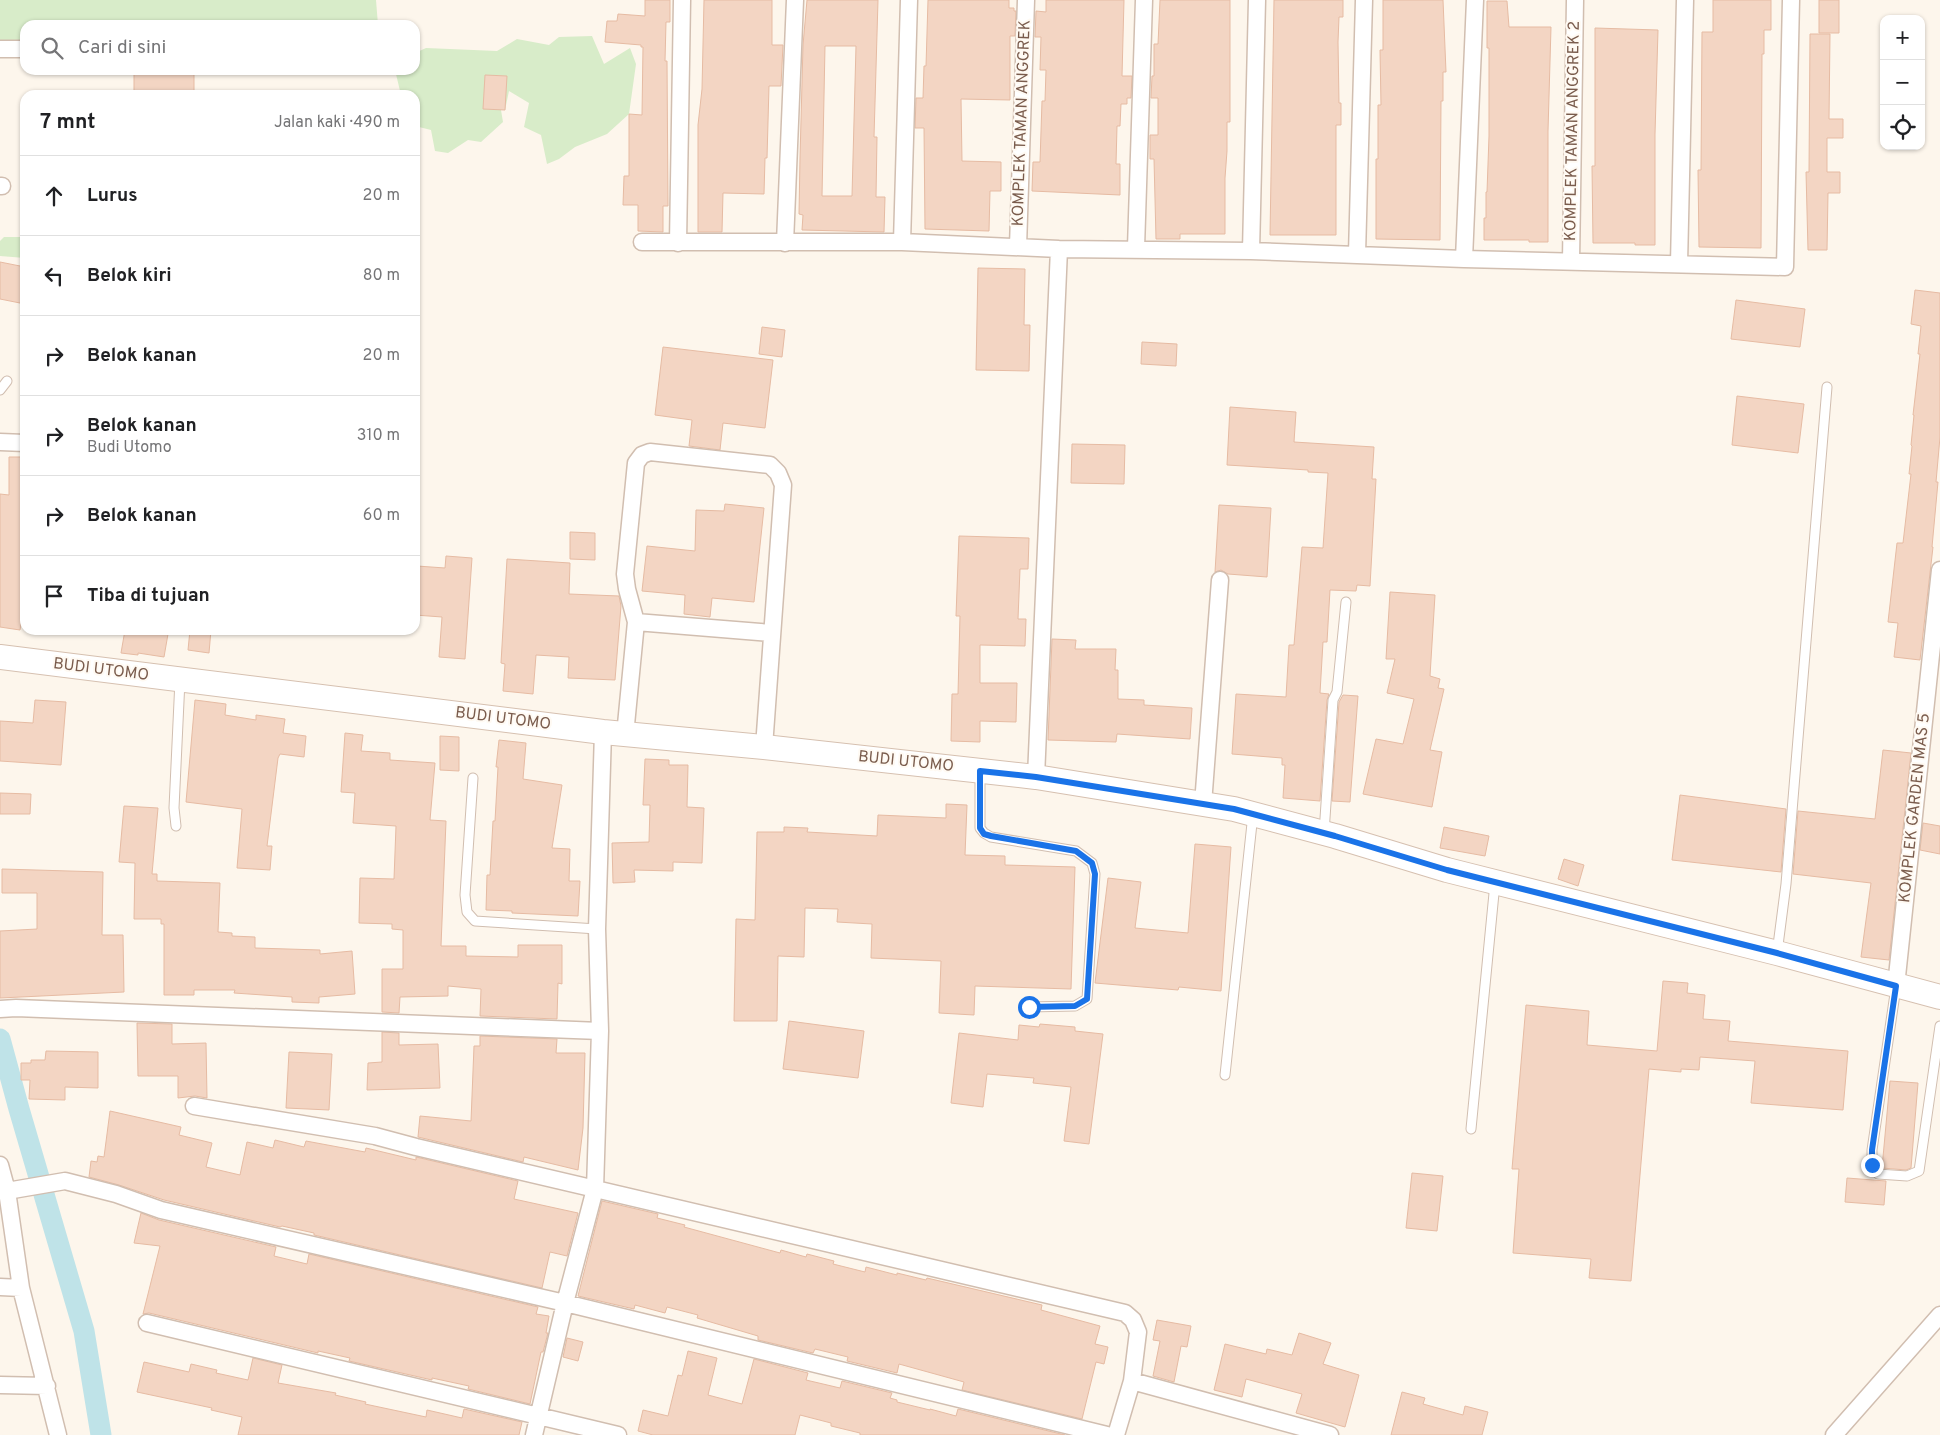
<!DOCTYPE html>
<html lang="id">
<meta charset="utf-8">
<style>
body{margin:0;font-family:Overpass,sans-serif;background:#f2f2f2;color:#202124}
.controls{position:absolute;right:15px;top:15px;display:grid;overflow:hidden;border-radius:10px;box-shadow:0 1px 4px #0004}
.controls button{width:45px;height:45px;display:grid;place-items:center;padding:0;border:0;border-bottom:1px solid #e0e0e0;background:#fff;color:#202124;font:25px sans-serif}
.stop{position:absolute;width:15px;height:15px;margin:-11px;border:4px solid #1a73e8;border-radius:50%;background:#fff}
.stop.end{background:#1a73e8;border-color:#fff;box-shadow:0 1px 5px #0008}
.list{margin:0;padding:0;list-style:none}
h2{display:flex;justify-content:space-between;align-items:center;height:65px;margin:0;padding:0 20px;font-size:21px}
h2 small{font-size:16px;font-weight:400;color:#757577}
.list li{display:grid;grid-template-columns:32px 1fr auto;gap:15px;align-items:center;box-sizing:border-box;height:80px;padding:0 20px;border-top:1px solid #e0e0e0}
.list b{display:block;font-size:19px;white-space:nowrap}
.list p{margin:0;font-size:16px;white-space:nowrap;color:#757577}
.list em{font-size:16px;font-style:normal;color:#757577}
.icon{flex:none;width:28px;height:28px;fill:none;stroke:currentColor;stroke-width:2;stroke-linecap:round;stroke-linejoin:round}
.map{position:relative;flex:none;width:1940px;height:1435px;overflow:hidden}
.search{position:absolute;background:#fff;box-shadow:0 1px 4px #0004;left:20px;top:20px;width:400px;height:55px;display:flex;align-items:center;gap:12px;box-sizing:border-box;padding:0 18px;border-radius:15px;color:#757577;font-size:19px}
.panel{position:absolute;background:#fff;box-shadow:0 1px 4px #0004;left:20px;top:90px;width:400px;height:545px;border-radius:15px}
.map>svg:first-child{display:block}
.green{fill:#d8ecc9}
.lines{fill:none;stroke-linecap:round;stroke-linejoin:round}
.canal{stroke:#bfe3e8;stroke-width:21}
.building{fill:#f3d5c3;stroke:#e6bba3;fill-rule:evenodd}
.lane-casing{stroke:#d1beb0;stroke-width:11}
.street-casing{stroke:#d1beb0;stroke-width:19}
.secondary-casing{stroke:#d6c0b0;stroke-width:26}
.lane{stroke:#fff;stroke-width:9}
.street{stroke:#fff;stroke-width:16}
.secondary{stroke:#fff;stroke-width:24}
.route{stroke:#1a73e8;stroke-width:6}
.labels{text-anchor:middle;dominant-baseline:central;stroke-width:4;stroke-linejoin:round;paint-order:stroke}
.street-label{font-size:16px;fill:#7a5c4d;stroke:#fffaf3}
</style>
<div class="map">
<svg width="1940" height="1435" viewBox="0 0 1940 1435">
<rect width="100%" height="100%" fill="#fdf6ec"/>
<path class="green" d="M 0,0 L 376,0 L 378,25 L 25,25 L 25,44 L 0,44 Z
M 592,36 L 604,64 L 630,48 L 636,64 L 629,114 L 607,134 L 575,147 L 559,159 L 547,164 L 541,135 L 524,127 L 529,103 L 509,91 L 505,110 L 501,110 L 503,122 L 481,142 L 468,140 L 448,153 L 435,151 L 431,130 L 415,126 L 415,95 L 401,95 L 395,70 L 415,70 L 415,53 L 426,48 L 497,51 L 517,39 L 549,45 L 559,37 Z
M 4,237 L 25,237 L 25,258 L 0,256 L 0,241 Z"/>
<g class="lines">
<path class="canal" d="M 0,1039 L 19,1109 L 84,1331 L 101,1435"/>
</g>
<path class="building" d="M 645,0 L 670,0 L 670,22 L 666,22 L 665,61 L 667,61 L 668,206 L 663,206 L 663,232 L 638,231 L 638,205 L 623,205 L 624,176 L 629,176 L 629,114 L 642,115 L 643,47 L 641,47 L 641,45 L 605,42 L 607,21 L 617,21 L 618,14 L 645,16 Z
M 704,0 L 772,0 L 772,45 L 783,45 L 781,86 L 769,86 L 767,158 L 765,158 L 764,194 L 723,193 L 722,232 L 698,232 L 698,125 L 702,89 Z
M 807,0 L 878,0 L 874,137 L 877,137 L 876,197 L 885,197 L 884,232 L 802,230 L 803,215 L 799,214 L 800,158 L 803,45 ZM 825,46 L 856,46 L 852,196 L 822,196 Z
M 928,0 L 1009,0 L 1009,8 L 1014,8 L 1014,11 L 1016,11 L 1015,36 L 1010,36 L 1010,100 L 961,99 L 962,161 L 1001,162 L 1001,191 L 990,191 L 989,231 L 925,229 L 924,128 L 915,128 L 916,98 L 923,98 L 924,66 L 926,66 Z
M 1046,0 L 1124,0 L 1122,76 L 1132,76 L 1131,98 L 1127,98 L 1127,104 L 1121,104 L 1120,126 L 1117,126 L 1116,164 L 1120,164 L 1120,195 L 1032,191 L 1033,162 L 1040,162 L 1042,101 L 1045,101 L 1046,70 L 1040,70 L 1041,37 L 1035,37 L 1036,11 L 1046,12 Z
M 1160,0 L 1230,0 L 1230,122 L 1227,122 L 1227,151 L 1225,178 L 1225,234 L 1180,234 L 1180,239 L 1156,239 L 1154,159 L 1150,159 L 1150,135 L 1158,135 L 1158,98 L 1151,98 L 1152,76 L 1154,76 L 1154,44 L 1158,44 Z
M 1274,0 L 1343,0 L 1343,17 L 1339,17 L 1338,42 L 1339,103 L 1341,103 L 1341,125 L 1336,125 L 1336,235 L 1270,235 Z
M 1383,0 L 1443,0 L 1446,72 L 1443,72 L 1443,101 L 1441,101 L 1440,240 L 1376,239 L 1376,159 L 1378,159 L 1378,105 L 1381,105 L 1380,50 L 1383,50 Z
M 1713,0 L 1771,0 L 1771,30 L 1764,30 L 1764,54 L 1762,54 L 1761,248 L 1699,247 L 1698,170 L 1701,170 L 1702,32 L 1713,32 Z
M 1819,0 L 1839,0 L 1839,33 L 1819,33 Z
M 1487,1 L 1507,1 L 1509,27 L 1551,27 L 1548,131 L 1548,242 L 1529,242 L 1529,240 L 1484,240 L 1484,218 L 1486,218 L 1486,192 L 1487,192 L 1489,136 L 1489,48 L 1487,48 Z
M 1595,28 L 1658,30 L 1655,134 L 1655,245 L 1635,245 L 1635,243 L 1593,243 L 1592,166 L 1595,166 Z
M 1810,34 L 1830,34 L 1829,119 L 1843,119 L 1843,138 L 1827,138 L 1827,172 L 1840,172 L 1840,193 L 1828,193 L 1827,250 L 1808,250 L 1806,172 L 1809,172 Z
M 134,70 L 194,70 L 194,95 L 134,95 Z
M 485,75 L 507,76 L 505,110 L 483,109 Z
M 0,262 L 25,267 L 25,304 L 0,299 Z
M 978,268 L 1025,269 L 1024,325 L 1030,325 L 1029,371 L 976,370 Z
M 1915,290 L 1940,293 L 1940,437 L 1936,482 L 1938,482 L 1932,547 L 1933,547 L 1920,660 L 1894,657 L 1898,623 L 1888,622 L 1897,543 L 1903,543 L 1911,474 L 1909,474 L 1912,446 L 1911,445 L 1914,415 L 1913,415 L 1920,354 L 1918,354 L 1921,326 L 1911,324 Z
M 1736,300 L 1805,309 L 1800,347 L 1731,339 Z
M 762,327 L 785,330 L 782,357 L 759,354 Z
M 1142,342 L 1177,344 L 1176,366 L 1141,364 Z
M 663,347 L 773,360 L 765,428 L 723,423 L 720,450 L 689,446 L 692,420 L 655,415 Z
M 1737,396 L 1804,404 L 1798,453 L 1732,445 Z
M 1230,407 L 1296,412 L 1294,442 L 1374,447 L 1372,479 L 1376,479 L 1370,586 L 1357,585 L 1356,591 L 1330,590 L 1327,642 L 1323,642 L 1320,693 L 1329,694 L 1327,700 L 1320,801 L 1283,798 L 1285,765 L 1282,765 L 1282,758 L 1232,754 L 1236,694 L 1286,697 L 1289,645 L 1294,645 L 1302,547 L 1323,548 L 1328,473 L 1308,472 L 1308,470 L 1227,465 Z
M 1072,444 L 1125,445 L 1124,484 L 1071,483 Z
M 9,457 L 25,457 L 25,600 L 20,630 L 0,627 L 0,494 L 9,495 Z
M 725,504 L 764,508 L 754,602 L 712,598 L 710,617 L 684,614 L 685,595 L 642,591 L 647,546 L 695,551 L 696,510 L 724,511 Z
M 1219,505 L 1271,508 L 1267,577 L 1228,574 L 1221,570 L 1215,572 Z
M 570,532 L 595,533 L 595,560 L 570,559 Z
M 959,536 L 1029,538 L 1028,569 L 1020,569 L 1018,619 L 1026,619 L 1025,646 L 980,645 L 980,683 L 1017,683 L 1016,722 L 980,721 L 980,742 L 951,741 L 952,694 L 958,694 L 960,616 L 956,616 Z
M 446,556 L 472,558 L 465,659 L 439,657 L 442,617 L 415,615 L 417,566 L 445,568 Z
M 507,559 L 570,563 L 569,594 L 619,596 L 621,606 L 615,680 L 568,678 L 569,657 L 536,655 L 533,694 L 503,691 L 505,664 L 501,663 Z
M 1390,592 L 1435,595 L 1430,676 L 1440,679 L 1438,688 L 1444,689 L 1430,750 L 1442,752 L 1432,807 L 1363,794 L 1376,739 L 1403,744 L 1414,699 L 1387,693 L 1395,659 L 1386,659 Z
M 125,630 L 139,630 L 168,634 L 164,657 L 138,653 L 138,655 L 121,653 Z
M 190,630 L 211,630 L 209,653 L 188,650 Z
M 1052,639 L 1076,640 L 1075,649 L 1116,649 L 1115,670 L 1118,670 L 1118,699 L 1144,700 L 1144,705 L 1192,708 L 1190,739 L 1117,734 L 1116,742 L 1048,740 Z
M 1343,695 L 1358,696 L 1350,802 L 1332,801 L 1339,702 Z
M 35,700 L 66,702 L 61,765 L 0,761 L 0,721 L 33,723 Z
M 195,700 L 226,704 L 225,715 L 256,720 L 256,715 L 285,719 L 283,733 L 306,736 L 304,757 L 280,754 L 278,758 L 267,846 L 272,846 L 270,870 L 237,868 L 242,809 L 186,802 Z
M 345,733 L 363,735 L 361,751 L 390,753 L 390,760 L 435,763 L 430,820 L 446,821 L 441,946 L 466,946 L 466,956 L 518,957 L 518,945 L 562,945 L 562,984 L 558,983 L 557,1019 L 480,1016 L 481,989 L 448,986 L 448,996 L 400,997 L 399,1013 L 382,1012 L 382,969 L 403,969 L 403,930 L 392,929 L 392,924 L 359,923 L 360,878 L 394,879 L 396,826 L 353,823 L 355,793 L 341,792 Z
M 440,736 L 459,737 L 459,771 L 440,770 Z
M 499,740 L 526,743 L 523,779 L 562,785 L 552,848 L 570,849 L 569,881 L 580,881 L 578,916 L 512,913 L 512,911 L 486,910 L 487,875 L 490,875 L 493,821 L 495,821 L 498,767 L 496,767 Z
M 1883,750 L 1911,753 L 1889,960 L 1861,957 L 1871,883 L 1793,874 L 1798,811 L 1875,819 Z
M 645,759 L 669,760 L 669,765 L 688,765 L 687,807 L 704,808 L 702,863 L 673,862 L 673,871 L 634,870 L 635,882 L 613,883 L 612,843 L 649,842 L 650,805 L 643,805 Z
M 0,793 L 31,794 L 30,814 L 0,814 Z
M 1680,795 L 1786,809 L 1781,872 L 1672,860 Z
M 946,804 L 967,805 L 965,855 L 1005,856 L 1005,865 L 1075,867 L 1071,989 L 975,986 L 974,1015 L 939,1013 L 941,961 L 871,958 L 872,924 L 837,922 L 838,909 L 805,908 L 804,957 L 778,956 L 777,1021 L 734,1021 L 736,919 L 755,920 L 757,832 L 784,832 L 784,827 L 808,828 L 807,832 L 877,836 L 878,815 L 946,818 Z
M 124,806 L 158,808 L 152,874 L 157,874 L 157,881 L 220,883 L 218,932 L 232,933 L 232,936 L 255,937 L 255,948 L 320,950 L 320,954 L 352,951 L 355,994 L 319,997 L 319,1003 L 292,1002 L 292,997 L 234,993 L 235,990 L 194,990 L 194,995 L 164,995 L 164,924 L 161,924 L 161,919 L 134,919 L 135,863 L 119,862 Z
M 1923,823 L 1940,826 L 1940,854 L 1920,850 Z
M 1444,827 L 1489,836 L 1485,856 L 1440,848 Z
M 1195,844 L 1231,847 L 1221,991 L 1179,987 L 1178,990 L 1095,983 L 1108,878 L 1141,882 L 1135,928 L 1188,933 Z
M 1564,859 L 1584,865 L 1578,886 L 1558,879 Z
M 2,869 L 103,872 L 102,935 L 123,935 L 124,992 L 0,998 L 0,931 L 37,929 L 37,893 L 2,893 Z
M 1663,981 L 1688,983 L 1687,993 L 1705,995 L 1703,1019 L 1730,1021 L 1728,1041 L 1848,1051 L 1843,1110 L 1751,1103 L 1755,1061 L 1700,1057 L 1699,1070 L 1681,1069 L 1681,1072 L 1649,1069 L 1631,1281 L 1589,1278 L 1591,1259 L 1513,1253 L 1519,1169 L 1512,1169 L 1526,1005 L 1589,1011 L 1587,1045 L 1657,1051 Z
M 789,1021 L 864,1031 L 858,1078 L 783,1069 Z
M 137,1023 L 172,1024 L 172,1044 L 206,1043 L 207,1098 L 195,1096 L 178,1098 L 178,1076 L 138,1076 Z
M 1040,1024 L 1075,1027 L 1075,1031 L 1103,1034 L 1089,1144 L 1064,1141 L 1071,1087 L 1033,1083 L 1034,1078 L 987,1074 L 983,1107 L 951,1103 L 959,1033 L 1018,1040 L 1019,1025 L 1039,1027 Z
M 382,1032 L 399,1033 L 399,1045 L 438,1044 L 440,1088 L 367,1090 L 368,1063 L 382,1062 Z
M 480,1036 L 557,1039 L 556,1053 L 585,1053 L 583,1128 L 578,1170 L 524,1157 L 523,1162 L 418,1137 L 420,1116 L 471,1121 L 474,1046 L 480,1046 Z
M 46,1051 L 98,1052 L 98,1088 L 65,1087 L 65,1100 L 29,1099 L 30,1080 L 21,1080 L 21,1063 L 31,1063 L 31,1060 L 45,1060 Z
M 289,1052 L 332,1054 L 329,1110 L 286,1108 Z
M 1890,1081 L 1918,1083 L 1911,1168 L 1906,1170 L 1882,1168 Z
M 110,1111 L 181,1127 L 179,1135 L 212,1143 L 206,1167 L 240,1175 L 247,1142 L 273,1148 L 275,1140 L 304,1147 L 306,1141 L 365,1152 L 366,1148 L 416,1160 L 416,1157 L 518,1181 L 514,1199 L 578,1213 L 567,1256 L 550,1252 L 542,1288 L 314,1235 L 314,1233 L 282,1226 L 280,1227 L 164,1200 L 119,1185 L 89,1177 L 91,1161 L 97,1162 L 98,1156 L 104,1157 Z
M 1412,1173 L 1443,1176 L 1437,1231 L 1406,1228 Z
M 1847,1178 L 1886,1181 L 1884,1205 L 1845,1202 Z
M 602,1201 L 658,1214 L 657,1218 L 685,1225 L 684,1227 L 780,1253 L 781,1250 L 806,1257 L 807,1254 L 834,1261 L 833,1264 L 865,1272 L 866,1267 L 897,1275 L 897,1273 L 926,1280 L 927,1278 L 1042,1305 L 1041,1310 L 1100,1326 L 1095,1344 L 1108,1347 L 1104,1364 L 1096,1362 L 1082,1419 L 962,1390 L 964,1382 L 899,1364 L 897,1373 L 847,1361 L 848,1357 L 815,1349 L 813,1353 L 758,1340 L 758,1336 L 697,1318 L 698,1315 L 667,1307 L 665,1313 L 635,1305 L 634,1309 L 578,1296 Z
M 141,1213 L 159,1220 L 276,1247 L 274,1256 L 307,1264 L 309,1254 L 538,1307 L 536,1314 L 549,1316 L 546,1333 L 548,1333 L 543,1352 L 541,1352 L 530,1404 L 468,1389 L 469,1386 L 432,1378 L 432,1380 L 349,1361 L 350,1358 L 318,1351 L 318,1353 L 149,1313 L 143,1314 L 160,1246 L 134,1243 Z
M 1157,1320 L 1191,1326 L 1187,1347 L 1181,1346 L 1174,1382 L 1153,1376 L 1160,1341 L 1153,1340 Z
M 1299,1333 L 1331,1343 L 1323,1364 L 1359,1375 L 1345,1427 L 1296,1413 L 1302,1394 L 1246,1379 L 1242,1397 L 1214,1390 L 1225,1344 L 1266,1354 L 1267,1349 L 1292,1355 Z
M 567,1338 L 583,1342 L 578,1361 L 563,1357 Z
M 688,1351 L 717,1358 L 708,1395 L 742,1404 L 754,1359 L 808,1373 L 806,1380 L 840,1388 L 842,1381 L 892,1393 L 890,1398 L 897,1400 L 897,1402 L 930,1410 L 930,1409 L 956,1416 L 958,1409 L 1065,1435 L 860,1435 L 860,1433 L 831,1426 L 831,1423 L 800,1415 L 795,1435 L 653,1435 L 638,1431 L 643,1410 L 668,1416 L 678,1375 L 682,1376 Z
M 253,1358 L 282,1365 L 278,1383 L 336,1393 L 335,1395 L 366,1402 L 365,1404 L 426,1417 L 427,1410 L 462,1418 L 464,1409 L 522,1422 L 519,1435 L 238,1435 L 242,1417 L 211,1410 L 212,1408 L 137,1392 L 144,1362 L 189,1372 L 191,1364 L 217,1370 L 216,1373 L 248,1380 Z
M 1402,1392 L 1425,1398 L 1423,1404 L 1463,1415 L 1465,1406 L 1488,1412 L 1482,1435 L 1391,1435 Z"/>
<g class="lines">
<defs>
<path id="lane" d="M 0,390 L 7,381
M 980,771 L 980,828 L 984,833 L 991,837 L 1076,851 L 1092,863 L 1095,874 L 1087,999 L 1075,1006 L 1029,1007
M 473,778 L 465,895 L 467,912 L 475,921 L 597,929
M 176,826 L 174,808 L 180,680
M 1324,833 L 1333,700 L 1337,692 L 1346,602
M 1777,953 L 1786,884 L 1827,387
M 1896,987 L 1872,1150 L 1872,1165 L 1878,1174 L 1907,1176 L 1919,1171 L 1940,1026
M 1225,1075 L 1253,814
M 1471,1129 L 1495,883"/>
<path id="street" d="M 0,49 L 25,49
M 0,186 L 2,186
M 642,242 L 902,242 L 1059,249 L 1251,251 L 1464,259 L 1785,267 L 1791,0
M 902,242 L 909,0
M 678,243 L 682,0
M 785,243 L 795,0
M 1018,247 L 1026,0
M 1136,248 L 1144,0
M 1251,251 L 1257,0
M 1357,254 L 1364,0
M 1464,259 L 1475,0
M 1571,261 L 1575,0
M 1679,264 L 1685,0
M 0,442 L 25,443
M 636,622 L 772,633
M 625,735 L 636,622 L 627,589 L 625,574 L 636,463 L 642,455 L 650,452 L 770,465 L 778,473 L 783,485 L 764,747
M 1036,777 L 1059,249
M 1203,804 L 1220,580
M 1896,986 L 1940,570
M 0,1009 L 16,1008 L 600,1031
M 194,1106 L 375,1136 L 416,1147 L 1125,1313 L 1133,1320 L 1138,1332 L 1132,1381 L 1116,1435
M 0,1165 L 7,1191 L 21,1288 L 58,1435
M 7,1191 L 65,1181 L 116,1194 L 161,1210 L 565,1303 L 1107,1435
M 0,1287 L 21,1288
M 147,1323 L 618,1435
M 1132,1381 L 1330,1435
M 0,1385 L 47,1386
M 534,1435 L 565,1303 L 595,1189 L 600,1031 L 597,929 L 603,732
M 1834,1435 L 1940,1315"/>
<path id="secondary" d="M 0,657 L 603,732 L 764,747 L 1036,777 L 1234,809 L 1335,836 L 1447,870 L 1777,953 L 1940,997"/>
</defs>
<use href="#lane" class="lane-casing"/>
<use href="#street" class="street-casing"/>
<use href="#secondary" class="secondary-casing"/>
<use href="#lane" class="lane"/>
<use href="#street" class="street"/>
<use href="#secondary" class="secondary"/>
</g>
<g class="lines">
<path class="route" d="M 1029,1007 L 1075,1006 L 1087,999 L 1095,874 L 1092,863 L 1076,851 L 991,836 L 984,834 L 980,828 L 980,771 L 1036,777 L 1234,809 L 1335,836 L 1447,870 L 1777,953 L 1896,986 L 1872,1150 L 1872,1165"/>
</g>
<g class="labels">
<g class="street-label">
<text transform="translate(1022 123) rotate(-88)">KOMPLEK TAMAN ANGGREK</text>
<text transform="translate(1573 131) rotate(-89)">KOMPLEK TAMAN ANGGREK 2</text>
<text transform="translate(101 670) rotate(7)">BUDI UTOMO</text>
<text transform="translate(503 719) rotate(7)">BUDI UTOMO</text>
<text transform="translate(906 762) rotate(6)">BUDI UTOMO</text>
<text transform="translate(1915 808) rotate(-84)">KOMPLEK GARDEN MAS 5</text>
</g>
</g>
</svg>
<div class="controls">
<button>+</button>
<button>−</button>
<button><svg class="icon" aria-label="locate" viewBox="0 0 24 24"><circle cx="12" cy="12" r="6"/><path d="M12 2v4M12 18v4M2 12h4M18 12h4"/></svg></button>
</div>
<div class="stop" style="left:1029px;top:1007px"></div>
<div class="stop end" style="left:1872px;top:1165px"></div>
<div class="search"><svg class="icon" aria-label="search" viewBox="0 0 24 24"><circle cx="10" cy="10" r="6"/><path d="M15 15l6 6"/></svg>Cari di sini</div>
<section class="panel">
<h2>7 mnt<small>Jalan kaki · 490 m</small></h2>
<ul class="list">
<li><svg class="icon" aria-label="ahead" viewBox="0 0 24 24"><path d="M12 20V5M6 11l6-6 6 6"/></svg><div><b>Lurus</b></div><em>20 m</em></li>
<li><svg class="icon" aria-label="left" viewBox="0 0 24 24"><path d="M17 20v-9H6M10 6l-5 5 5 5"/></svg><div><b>Belok kiri</b></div><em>80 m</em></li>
<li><svg class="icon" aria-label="right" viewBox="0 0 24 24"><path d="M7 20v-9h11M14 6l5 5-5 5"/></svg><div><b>Belok kanan</b></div><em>20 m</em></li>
<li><svg class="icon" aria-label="right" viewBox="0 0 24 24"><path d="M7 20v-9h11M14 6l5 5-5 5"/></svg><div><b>Belok kanan</b><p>Budi Utomo</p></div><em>310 m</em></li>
<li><svg class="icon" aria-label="right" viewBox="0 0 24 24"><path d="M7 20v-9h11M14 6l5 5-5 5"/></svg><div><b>Belok kanan</b></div><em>60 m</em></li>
<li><svg class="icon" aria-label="arrive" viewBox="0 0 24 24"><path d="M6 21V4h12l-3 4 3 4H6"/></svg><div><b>Tiba di tujuan</b></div></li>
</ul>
</section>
</div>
